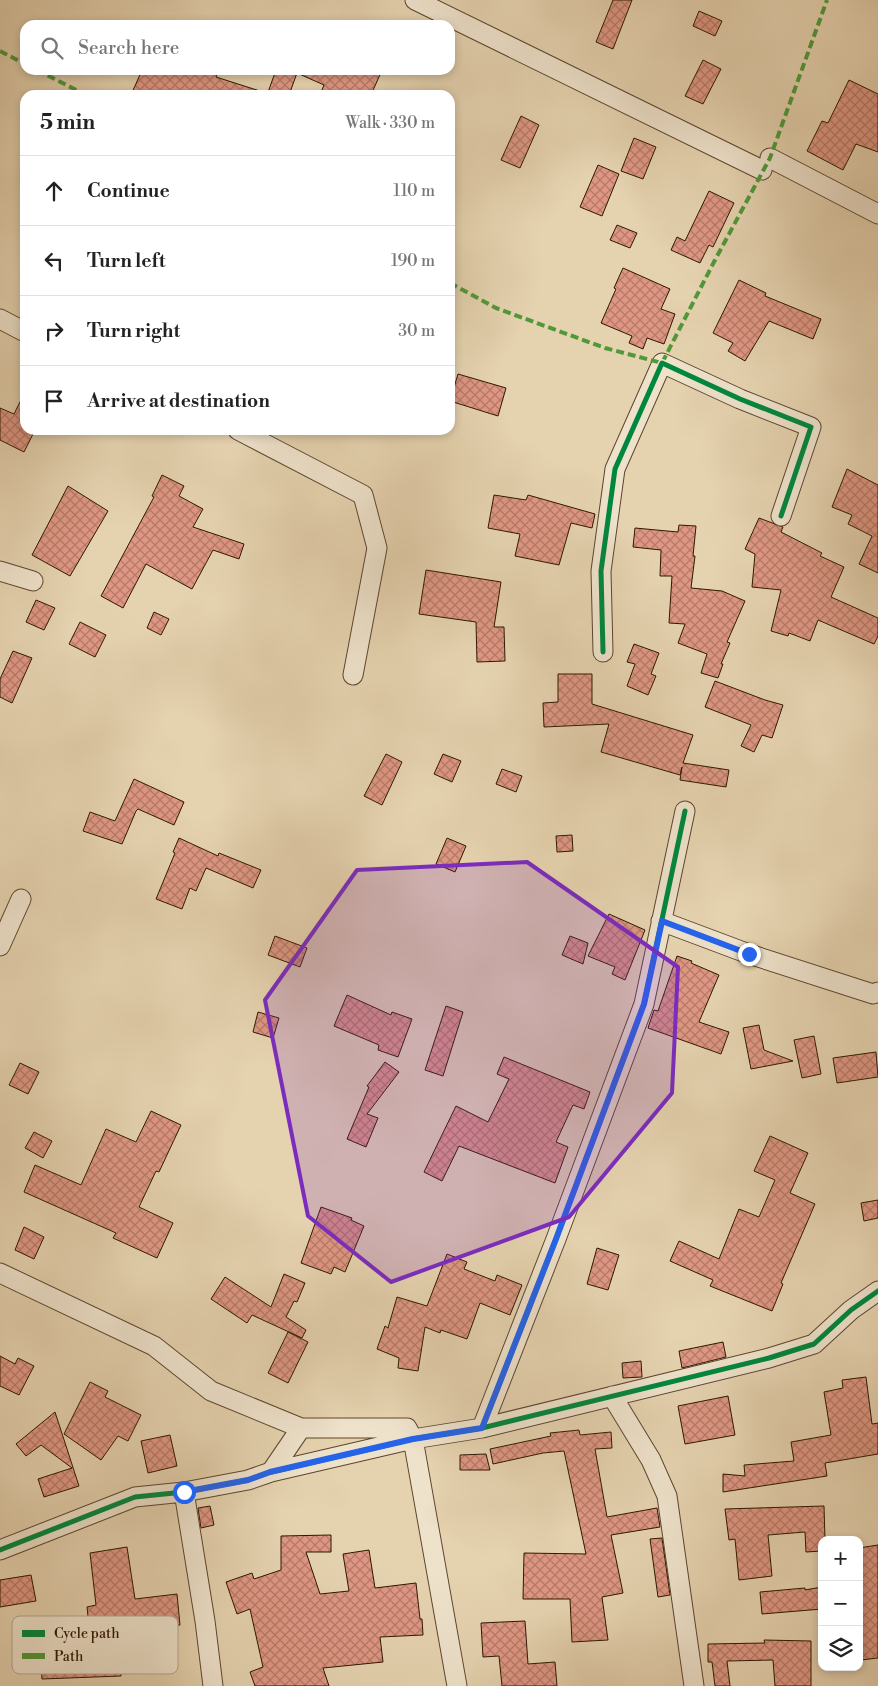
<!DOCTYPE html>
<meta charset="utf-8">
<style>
body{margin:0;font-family:"Libre Bodoni",serif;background:#f2f2f2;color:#222}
.controls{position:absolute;right:15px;bottom:15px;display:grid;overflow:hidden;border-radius:10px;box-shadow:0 2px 8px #0003}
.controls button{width:45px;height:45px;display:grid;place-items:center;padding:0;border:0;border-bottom:1px solid #e0e0e0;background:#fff;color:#222;font:25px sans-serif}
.stop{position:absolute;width:15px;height:15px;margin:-11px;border:4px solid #2563eb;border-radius:50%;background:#fff}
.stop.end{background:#2563eb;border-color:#fff;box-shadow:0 1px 5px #0008}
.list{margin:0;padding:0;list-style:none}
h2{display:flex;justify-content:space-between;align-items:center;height:65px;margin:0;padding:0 20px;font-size:21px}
h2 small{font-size:16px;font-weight:400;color:#767676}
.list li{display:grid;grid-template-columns:32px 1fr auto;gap:15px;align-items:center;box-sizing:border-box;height:70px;padding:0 20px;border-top:1px solid #e0e0e0}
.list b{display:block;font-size:19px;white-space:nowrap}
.list em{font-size:16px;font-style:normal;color:#767676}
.icon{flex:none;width:28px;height:28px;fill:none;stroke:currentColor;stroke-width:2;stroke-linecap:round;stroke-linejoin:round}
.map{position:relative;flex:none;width:878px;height:1686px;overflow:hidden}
.search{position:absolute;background:#fff;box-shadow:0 2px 8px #0003;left:20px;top:20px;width:435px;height:55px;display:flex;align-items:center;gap:12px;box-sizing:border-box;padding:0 18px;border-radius:15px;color:#767676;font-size:19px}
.panel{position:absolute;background:#fff;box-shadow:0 2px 8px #0003;left:20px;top:90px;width:435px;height:345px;border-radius:15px}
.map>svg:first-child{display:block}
.building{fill:url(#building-cross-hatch);stroke:#2f1702}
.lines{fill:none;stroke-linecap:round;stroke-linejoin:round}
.minor-casing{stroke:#5c462d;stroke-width:21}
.minor{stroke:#eee2cb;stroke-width:19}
.quiet{stroke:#509939;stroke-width:4;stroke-dasharray:8 4;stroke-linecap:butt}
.cycleway-casing{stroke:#eee2cb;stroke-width:8}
.cycleway{stroke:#00873e;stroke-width:5}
.route{stroke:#2563eb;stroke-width:6}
.marked{fill:#7b2cbf;fill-opacity:0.2;stroke:#7b2cbf;stroke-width:4;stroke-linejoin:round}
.key{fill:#eee2cb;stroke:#b5a58f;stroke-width:1}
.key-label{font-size:14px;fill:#2f1702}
</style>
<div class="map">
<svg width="878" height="1686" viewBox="0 0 878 1686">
<defs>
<pattern id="building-cross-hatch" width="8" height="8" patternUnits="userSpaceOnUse" patternTransform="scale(1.25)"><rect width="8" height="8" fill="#df9783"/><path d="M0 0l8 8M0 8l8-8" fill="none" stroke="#b57a69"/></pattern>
</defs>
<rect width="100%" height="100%" fill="#e5d2af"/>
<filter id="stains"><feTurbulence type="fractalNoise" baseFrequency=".004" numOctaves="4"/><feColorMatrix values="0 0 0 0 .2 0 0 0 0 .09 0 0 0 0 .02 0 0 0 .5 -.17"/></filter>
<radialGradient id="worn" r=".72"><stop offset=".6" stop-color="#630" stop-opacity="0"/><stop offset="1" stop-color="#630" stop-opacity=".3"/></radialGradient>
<path class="building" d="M 613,0 L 632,0 L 613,49 L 596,42 Z
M 699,11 L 722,21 L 715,36 L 693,26 Z
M 703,60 L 721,69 L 703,104 L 685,96 Z
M 142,70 L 219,70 L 216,77 L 263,92 L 262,95 L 131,95 Z
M 276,70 L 382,70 L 371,95 L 336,95 L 322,90 L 324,85 L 297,73 L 289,95 L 267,95 Z
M 849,80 L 878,94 L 878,152 L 856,144 L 843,170 L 807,151 L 822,121 L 828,123 Z
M 521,116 L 539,125 L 520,168 L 501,160 Z
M 634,138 L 656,147 L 643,179 L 621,171 Z
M 598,165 L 619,174 L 602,216 L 580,207 Z
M 709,191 L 734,203 L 713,247 L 709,245 L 700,263 L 671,250 L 677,237 L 685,241 Z
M 617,225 L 637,233 L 630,248 L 610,240 Z
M 623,268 L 670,289 L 661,309 L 675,314 L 664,344 L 647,338 L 643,349 L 629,343 L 632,336 L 601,323 L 616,289 L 614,288 Z
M 739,280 L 766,293 L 765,296 L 821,319 L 813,339 L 769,321 L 745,361 L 728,351 L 733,343 L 713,333 Z
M 458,374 L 506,388 L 498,416 L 450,401 Z
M 25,392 L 25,430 L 35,430 L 24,452 L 0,440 L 0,408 L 14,414 Z
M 847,469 L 878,485 L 878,573 L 859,564 L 872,536 L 848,524 L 852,515 L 832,507 Z
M 162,475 L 184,486 L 179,496 L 203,509 L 193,527 L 244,544 L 239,559 L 213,550 L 192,589 L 146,564 L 123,608 L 101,596 L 154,497 L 152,496 Z
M 68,486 L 108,511 L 70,576 L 32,555 Z
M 494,495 L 526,500 L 528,495 L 595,514 L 592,528 L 571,523 L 559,565 L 515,556 L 520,534 L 488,528 Z
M 759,518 L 783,527 L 781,532 L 822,553 L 820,556 L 844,567 L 831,597 L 878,618 L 878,636 L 874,644 L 818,620 L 810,641 L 789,633 L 788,636 L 771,631 L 781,590 L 752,587 L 755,554 L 745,549 Z
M 679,525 L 696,526 L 693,556 L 695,556 L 691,588 L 722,591 L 745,601 L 727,642 L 730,643 L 721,664 L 723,664 L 718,678 L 701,673 L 707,654 L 678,643 L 685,624 L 669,623 L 672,576 L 660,576 L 661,550 L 633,547 L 635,528 L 678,532 Z
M 426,570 L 501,582 L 494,627 L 504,627 L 505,661 L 477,662 L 476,622 L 419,614 Z
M 36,600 L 55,608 L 44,630 L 26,622 Z
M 154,612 L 169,619 L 161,635 L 147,628 Z
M 80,622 L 106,635 L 95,657 L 69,644 Z
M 634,644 L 659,653 L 651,674 L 656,676 L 648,695 L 627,686 L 635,664 L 627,662 Z
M 13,651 L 32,658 L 12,703 L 0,697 L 0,679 Z
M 558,674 L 592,674 L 592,704 L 693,735 L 683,763 L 729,770 L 726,787 L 680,780 L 682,767 L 680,775 L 601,752 L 609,724 L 544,727 L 543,703 L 558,702 Z
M 715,681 L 765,700 L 783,705 L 772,738 L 762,735 L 754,752 L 741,746 L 751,725 L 705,707 Z
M 386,754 L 402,762 L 382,805 L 364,796 Z
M 443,754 L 461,761 L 452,782 L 434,774 Z
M 502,769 L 522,776 L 516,792 L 496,784 Z
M 134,779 L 184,802 L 174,825 L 138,809 L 136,811 L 122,844 L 83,831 L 90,812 L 115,821 Z
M 572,835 L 573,851 L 557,852 L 556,836 Z
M 179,838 L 218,856 L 219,853 L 261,870 L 253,888 L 206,868 L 196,891 L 190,888 L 182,909 L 156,899 L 175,853 L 173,852 Z
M 447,838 L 466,846 L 455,872 L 436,864 Z
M 609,914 L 645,930 L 625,980 L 612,974 L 615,967 L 588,956 Z
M 275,936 L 307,948 L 300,967 L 268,955 Z
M 570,936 L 588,943 L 583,964 L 562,955 Z
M 677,956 L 692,961 L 691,963 L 719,975 L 699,1022 L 729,1032 L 721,1054 L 648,1028 L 654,1010 L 658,1011 Z
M 347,995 L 391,1015 L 392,1012 L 412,1019 L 398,1057 L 378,1050 L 379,1045 L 334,1026 Z
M 446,1006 L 463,1012 L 443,1076 L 425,1070 Z
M 258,1012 L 279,1018 L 273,1038 L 253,1032 Z
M 759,1025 L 764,1050 L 793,1061 L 751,1069 L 743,1028 Z
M 814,1036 L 821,1074 L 802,1078 L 794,1040 Z
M 876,1052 L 878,1077 L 837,1083 L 833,1058 Z
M 504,1057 L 590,1092 L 584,1109 L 573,1105 L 556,1142 L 568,1147 L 555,1183 L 459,1146 L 442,1181 L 424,1172 L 456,1106 L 488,1122 L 509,1079 L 497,1074 Z
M 385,1062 L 399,1072 L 367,1114 L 378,1118 L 366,1147 L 347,1139 L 369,1087 L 367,1086 Z
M 20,1063 L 39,1072 L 28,1094 L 9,1085 Z
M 151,1111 L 181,1125 L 159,1172 L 156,1171 L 139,1207 L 173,1223 L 157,1258 L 113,1238 L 116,1233 L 24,1192 L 35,1165 L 81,1185 L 106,1129 L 136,1142 Z
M 34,1132 L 52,1141 L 43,1158 L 25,1148 Z
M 770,1136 L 808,1153 L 790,1193 L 815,1204 L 781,1283 L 783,1284 L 772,1311 L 710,1286 L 713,1280 L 670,1261 L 679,1241 L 719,1259 L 739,1209 L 759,1217 L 775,1180 L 754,1171 Z
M 878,1200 L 878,1218 L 864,1221 L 861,1203 Z
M 321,1207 L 352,1218 L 351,1220 L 364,1226 L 345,1272 L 334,1267 L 331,1274 L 301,1263 Z
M 24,1227 L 44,1237 L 34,1259 L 15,1250 Z
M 597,1248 L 619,1255 L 608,1290 L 587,1284 Z
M 447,1254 L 467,1262 L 464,1269 L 495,1281 L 497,1275 L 522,1285 L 510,1315 L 480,1303 L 467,1339 L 441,1330 L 440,1333 L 425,1327 L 418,1371 L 398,1368 L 399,1358 L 377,1349 L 385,1326 L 388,1328 L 397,1297 L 427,1306 Z
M 284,1274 L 305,1283 L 297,1302 L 294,1301 L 286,1317 L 306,1330 L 302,1338 L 252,1315 L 247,1323 L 211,1299 L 225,1277 L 271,1307 Z
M 288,1332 L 308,1342 L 288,1383 L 268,1373 Z
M 723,1342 L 726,1357 L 682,1368 L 679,1351 Z
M 0,1356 L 15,1364 L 18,1358 L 34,1366 L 19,1395 L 0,1386 Z
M 641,1361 L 642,1377 L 623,1378 L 622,1363 Z
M 866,1377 L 872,1424 L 878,1423 L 878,1454 L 825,1463 L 827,1476 L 723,1492 L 723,1474 L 745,1476 L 744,1465 L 794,1461 L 791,1442 L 831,1435 L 824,1392 L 843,1388 L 842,1380 Z
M 90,1382 L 108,1391 L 105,1397 L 141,1415 L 128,1441 L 118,1436 L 101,1460 L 64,1434 Z
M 728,1396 L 735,1435 L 685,1444 L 678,1406 Z
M 55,1412 L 79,1486 L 44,1497 L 38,1479 L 72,1468 L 41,1445 L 26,1456 L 16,1444 Z
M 579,1430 L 580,1435 L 611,1432 L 612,1448 L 595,1449 L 607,1517 L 657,1508 L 660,1527 L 611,1535 L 623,1593 L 602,1597 L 608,1640 L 572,1642 L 570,1599 L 523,1599 L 524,1553 L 586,1554 L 564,1451 L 543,1453 L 493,1464 L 490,1449 L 551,1436 L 550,1433 Z
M 170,1435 L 177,1466 L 148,1473 L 141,1441 Z
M 486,1454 L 490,1470 L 460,1470 L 460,1455 Z
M 210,1506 L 214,1525 L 201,1528 L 198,1508 Z
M 824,1506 L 825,1540 L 822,1540 L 822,1551 L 806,1552 L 805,1532 L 768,1535 L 772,1576 L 739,1580 L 735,1539 L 729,1540 L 725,1509 Z
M 331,1535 L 331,1552 L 306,1552 L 320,1594 L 349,1591 L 343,1554 L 369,1550 L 375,1588 L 416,1583 L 420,1619 L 422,1619 L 423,1635 L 380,1637 L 383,1662 L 323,1668 L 329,1686 L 255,1686 L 250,1672 L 263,1667 L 250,1609 L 237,1614 L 226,1582 L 252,1573 L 254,1579 L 281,1570 L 281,1536 Z
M 662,1538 L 670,1595 L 658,1597 L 650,1539 Z
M 878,1545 L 878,1658 L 861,1660 L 859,1639 L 859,1548 Z
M 127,1547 L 135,1599 L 177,1594 L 180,1625 L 169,1626 L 172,1655 L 120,1662 L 121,1676 L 42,1679 L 40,1648 L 91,1645 L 87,1607 L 96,1605 L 90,1553 Z
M 31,1575 L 36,1601 L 0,1607 L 0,1580 Z
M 822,1587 L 822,1609 L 762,1614 L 760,1592 L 805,1588 L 805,1590 Z
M 525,1621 L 528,1664 L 555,1662 L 557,1686 L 502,1686 L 499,1656 L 483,1657 L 481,1623 Z
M 764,1640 L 811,1641 L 811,1686 L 775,1686 L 773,1660 L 727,1661 L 730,1686 L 715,1686 L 712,1662 L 708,1662 L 708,1644 L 765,1643 Z"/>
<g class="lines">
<defs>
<path id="minor" d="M 415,0 L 762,170
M 770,158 L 878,214
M 0,319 L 25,332
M 238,430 L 363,495 L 377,548 L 353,675
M 0,571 L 33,581
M 603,652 L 601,571 L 615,469 L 662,363 L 740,399 L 811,427 L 781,516
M 661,921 L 749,954 L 873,994 L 878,992
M 0,946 L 21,899
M 0,1273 L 154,1346 L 211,1391 L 301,1428 L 407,1428 L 413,1439 L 457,1686
M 612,1396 L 651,1460 L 667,1496 L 694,1686
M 482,1428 L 556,1239 L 644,1004 L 685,811
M 271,1472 L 301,1428
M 184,1492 L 205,1621 L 213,1686
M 0,1550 L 135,1497 L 184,1492 L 248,1480 L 271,1472 L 413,1439 L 482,1428 L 769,1358 L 814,1344 L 851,1310 L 878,1291"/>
</defs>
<use href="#minor" class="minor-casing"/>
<use href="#minor" class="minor"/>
<path class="quiet" d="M 0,51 L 25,64
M 37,70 L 86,95
M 450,283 L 496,308 L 605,348 L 662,363 L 715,260 L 770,158 L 827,0"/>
<defs>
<path id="cycleway" d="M 603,652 L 601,571 L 615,469 L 662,363 L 740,399 L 811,427 L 781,516
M 482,1428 L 556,1239 L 644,1004 L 685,811
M 0,1550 L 135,1497 L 184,1492 L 248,1480 L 271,1472 L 413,1439 L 482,1428 L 769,1358 L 814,1344 L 851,1310 L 878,1291"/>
</defs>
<use href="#cycleway" class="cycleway-casing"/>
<use href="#cycleway" class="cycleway"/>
</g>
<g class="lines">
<path class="route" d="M 184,1492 L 248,1480 L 270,1472 L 413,1439 L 482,1428 L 556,1239 L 644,1004 L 662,921 L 749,954"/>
</g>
<path class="marked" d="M 527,862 L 678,967 L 672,1093 L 569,1217 L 391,1282 L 308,1216 L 265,1000 L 357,870 Z"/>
<rect x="12" y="1616" width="166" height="58" rx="8" class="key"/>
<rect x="22" y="1630" width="23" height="7" fill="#00873e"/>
<rect x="22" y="1653" width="23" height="6" fill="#509939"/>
<g class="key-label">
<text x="54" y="1638">Cycle path</text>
<text x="54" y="1661">Path</text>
</g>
<rect width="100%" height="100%" filter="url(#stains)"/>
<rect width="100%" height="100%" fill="url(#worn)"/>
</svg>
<div class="controls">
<button>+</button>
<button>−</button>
<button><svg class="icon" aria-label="layers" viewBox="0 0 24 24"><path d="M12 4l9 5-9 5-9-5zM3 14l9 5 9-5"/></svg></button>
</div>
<div class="stop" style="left:184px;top:1492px"></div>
<div class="stop end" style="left:749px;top:954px"></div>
<div class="search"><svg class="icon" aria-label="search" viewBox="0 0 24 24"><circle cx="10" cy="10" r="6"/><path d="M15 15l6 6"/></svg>Search here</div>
<section class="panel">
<h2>5 min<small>Walk · 330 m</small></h2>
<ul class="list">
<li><svg class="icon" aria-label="ahead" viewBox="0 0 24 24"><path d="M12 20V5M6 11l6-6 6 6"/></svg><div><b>Continue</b></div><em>110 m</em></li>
<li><svg class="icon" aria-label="left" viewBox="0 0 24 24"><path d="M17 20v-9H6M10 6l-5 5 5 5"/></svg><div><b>Turn left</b></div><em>190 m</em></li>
<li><svg class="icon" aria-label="right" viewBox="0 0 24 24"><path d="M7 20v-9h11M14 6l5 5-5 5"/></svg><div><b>Turn right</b></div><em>30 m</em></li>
<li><svg class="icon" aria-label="arrive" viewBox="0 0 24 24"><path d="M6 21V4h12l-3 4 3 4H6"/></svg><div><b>Arrive at destination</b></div></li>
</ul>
</section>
</div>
